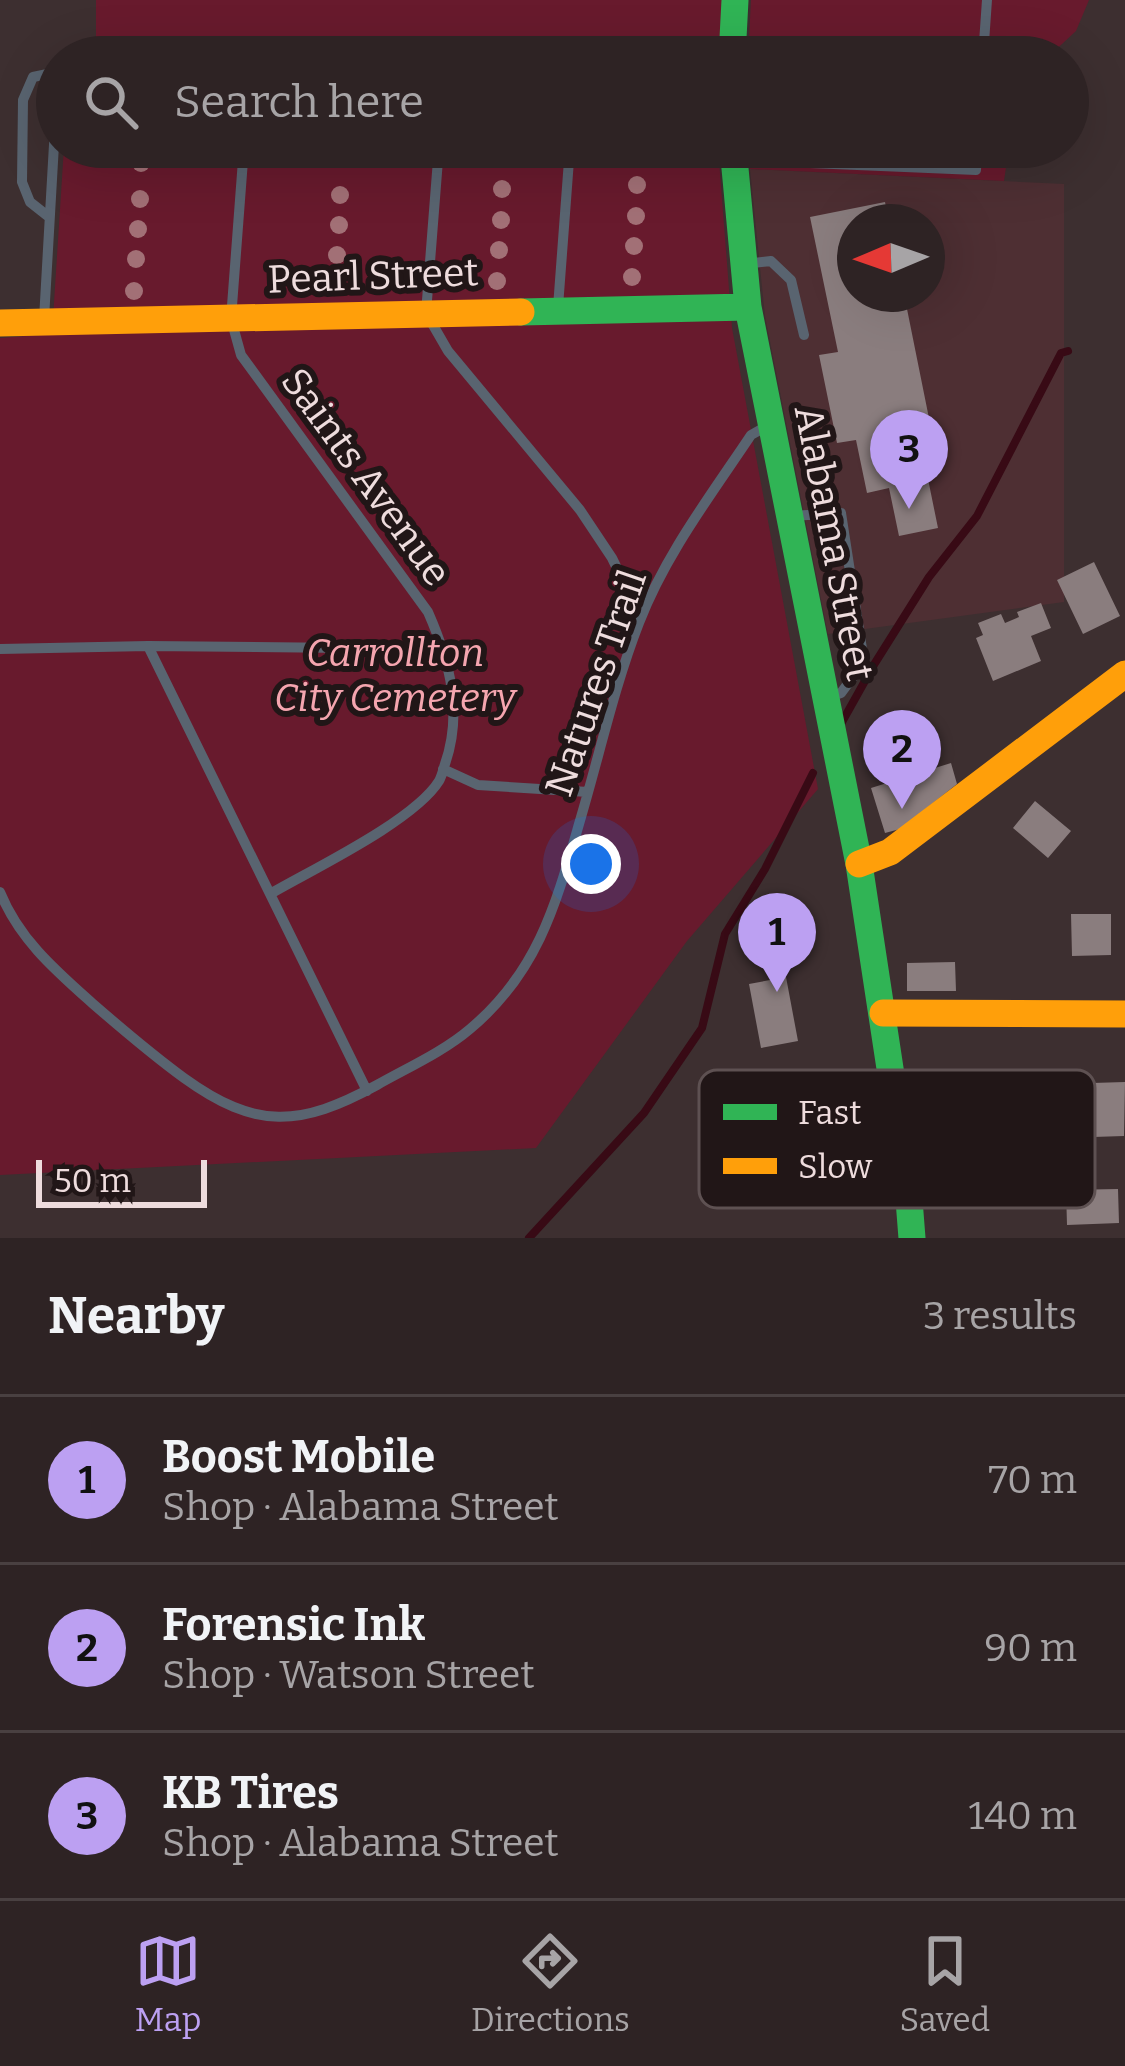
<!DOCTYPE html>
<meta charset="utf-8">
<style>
body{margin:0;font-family:Bitter,serif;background:#3a2f31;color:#f1f3f6}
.compass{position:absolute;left:837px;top:204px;width:108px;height:108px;border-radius:50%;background:#2e2324;box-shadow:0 12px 48px #0002;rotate:268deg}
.scale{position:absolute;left:36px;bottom:30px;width:171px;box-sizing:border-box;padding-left:12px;border:6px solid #eedcdd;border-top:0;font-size:33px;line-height:42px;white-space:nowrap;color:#eedcdd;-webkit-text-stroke:9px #211617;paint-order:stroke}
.you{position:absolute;left:591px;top:864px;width:42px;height:42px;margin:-30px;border:9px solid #fff;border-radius:50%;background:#1a73e8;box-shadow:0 0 0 18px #1a73e833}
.badge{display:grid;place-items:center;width:78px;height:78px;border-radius:50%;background:#bca0f2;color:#111;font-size:39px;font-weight:700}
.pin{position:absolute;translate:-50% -99px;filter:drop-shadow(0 3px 6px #0008)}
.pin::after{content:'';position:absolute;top:63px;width:42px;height:36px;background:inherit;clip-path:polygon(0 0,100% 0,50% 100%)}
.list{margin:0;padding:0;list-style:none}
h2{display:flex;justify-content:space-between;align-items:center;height:156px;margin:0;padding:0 48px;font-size:51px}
h2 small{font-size:39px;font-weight:400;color:#a7a4a6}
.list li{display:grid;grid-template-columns:78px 1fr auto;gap:36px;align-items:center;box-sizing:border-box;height:168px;padding:0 48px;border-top:3px solid #494041}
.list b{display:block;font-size:45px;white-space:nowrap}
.list p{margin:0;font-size:39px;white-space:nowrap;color:#a7a4a6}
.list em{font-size:39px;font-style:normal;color:#a7a4a6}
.icon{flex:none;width:66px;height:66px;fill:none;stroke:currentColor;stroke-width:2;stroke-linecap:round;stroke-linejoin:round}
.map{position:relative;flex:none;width:1125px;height:1238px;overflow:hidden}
.search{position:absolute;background:#2e2324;box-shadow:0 12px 48px #0002;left:36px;right:36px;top:36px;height:132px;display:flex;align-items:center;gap:30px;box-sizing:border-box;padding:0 42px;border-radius:66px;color:#a7a4a6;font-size:45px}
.sheet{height:660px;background:#2e2324}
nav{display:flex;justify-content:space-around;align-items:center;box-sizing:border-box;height:168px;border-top:3px solid #494041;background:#2e2324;font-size:33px;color:#a7a4a6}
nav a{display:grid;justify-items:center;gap:6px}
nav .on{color:#bca0f2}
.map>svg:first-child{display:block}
.built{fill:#4e2f33;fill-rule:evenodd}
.green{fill:#681a2d}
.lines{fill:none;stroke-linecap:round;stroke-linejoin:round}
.stream{stroke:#380a15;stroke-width:8}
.building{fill:#8a7d7e}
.lane{stroke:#596470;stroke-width:10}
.fast{stroke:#30b455;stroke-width:27}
.slow{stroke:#ff9f0a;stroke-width:27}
.tree{fill:#a27076}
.labels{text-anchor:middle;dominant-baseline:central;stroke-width:12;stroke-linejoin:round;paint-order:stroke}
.street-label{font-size:39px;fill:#eedcdd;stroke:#211617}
.park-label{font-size:39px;font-style:italic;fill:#f5a5af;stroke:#211617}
.key{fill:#211617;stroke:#5e5152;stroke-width:3}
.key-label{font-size:33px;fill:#eedcdd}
</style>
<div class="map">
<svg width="1125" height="1238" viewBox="0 0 1125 1238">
<rect width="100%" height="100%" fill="#3d2f30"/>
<path class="built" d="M 750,169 L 1064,184 L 1064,602 L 828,634 L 765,316 ZM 855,222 L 927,222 L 927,294 L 855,294 Z"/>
<path class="green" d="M 96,0 L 735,0 L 732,42 L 96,54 Z
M 751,0 L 1089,0 L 1076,31 L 1048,57 L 748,57 Z
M 64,147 L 718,147 L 732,328 L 818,789 L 687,941 L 536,1148 L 0,1175 L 0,338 L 52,334 Z
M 750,147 L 1009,147 L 1004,181 L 750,169 Z"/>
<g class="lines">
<path class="stream" d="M 842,722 L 875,663 L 929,577 L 977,516 L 1061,353 L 1068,351
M 529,1238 L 644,1113 L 702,1028 L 725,934 L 765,869 L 813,773"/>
</g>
<path class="building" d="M 885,202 L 889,222 L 855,222 L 855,294 L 904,294 L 940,473 L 928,479 L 938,528 L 899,536 L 889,488 L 867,493 L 856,440 L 837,443 L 819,355 L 838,352 L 810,217 Z
M 1094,562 L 1120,616 L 1083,634 L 1057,580 Z
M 1041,603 L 1051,628 L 1031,636 L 1041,661 L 993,681 L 976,638 L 983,635 L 978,623 L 1001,614 L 1005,623 L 1019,617 L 1017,612 Z
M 951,763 L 957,784 L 900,829 L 885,833 L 871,788 Z
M 1035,801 L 1071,831 L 1048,858 L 1013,828 Z
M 1071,914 L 1111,914 L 1111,955 L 1072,956 Z
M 955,962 L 956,991 L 907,991 L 907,963 Z
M 786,977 L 798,1041 L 761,1048 L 749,984 Z
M 1125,1082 L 1124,1136 L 1093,1137 L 1092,1083 Z
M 1118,1189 L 1119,1223 L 1067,1225 L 1066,1190 Z"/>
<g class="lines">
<path class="lane" d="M 380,57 L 729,42
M 983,57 L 987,0
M 244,147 L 231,319 L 241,355 L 428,612 C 450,662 463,712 445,764 C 443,770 442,776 439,781 C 414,821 313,869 270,894
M 439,147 L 426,313 L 448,351 L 580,510 L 612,558 L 641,618
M 738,160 L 976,170 L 977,147
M 49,217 L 30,202 L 22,182 L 23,100 L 33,77 L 57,72
M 745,264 L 771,261 L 791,280 L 804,335
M 558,307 L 570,147
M 44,319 L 57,92
M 791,516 L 841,513 L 864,662 L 841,693 L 829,697
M 148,646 L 367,1091
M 0,649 L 148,646 L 444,649
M 443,769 L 478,785 L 588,792
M 0,892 C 19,939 55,970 92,1003 C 122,1029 151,1054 184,1078 C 256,1130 300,1127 377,1085 C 407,1068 443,1052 470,1029 C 538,972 556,904 579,824 C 599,757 614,687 639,623 C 665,555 711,495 751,435 L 767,426"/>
<path class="fast" d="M 732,57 L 735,0
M 733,147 L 748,307 L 859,864 L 908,1187 L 912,1238
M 521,312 L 748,307"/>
<path class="slow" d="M 0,323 L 521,312
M 859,864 L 890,852 L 1125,674
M 883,1013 L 1125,1014"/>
</g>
<g class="tree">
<circle cx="342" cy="159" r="9"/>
<circle cx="141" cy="163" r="9"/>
<circle cx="637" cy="185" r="9"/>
<circle cx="502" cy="189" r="9"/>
<circle cx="340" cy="195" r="9"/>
<circle cx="140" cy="199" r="9"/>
<circle cx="636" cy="216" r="9"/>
<circle cx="501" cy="220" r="9"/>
<circle cx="339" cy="225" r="9"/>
<circle cx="138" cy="229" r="9"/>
<circle cx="634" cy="246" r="9"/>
<circle cx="499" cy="250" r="9"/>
<circle cx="337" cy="255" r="9"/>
<circle cx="136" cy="259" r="9"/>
<circle cx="632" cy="277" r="9"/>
<circle cx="497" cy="281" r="9"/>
<circle cx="335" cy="286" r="9"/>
<circle cx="134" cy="291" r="9"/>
</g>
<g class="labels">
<g class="street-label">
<text transform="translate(373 276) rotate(-2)">Pearl Street</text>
<text transform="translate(366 477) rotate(54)">Saints Avenue</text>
<text transform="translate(834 543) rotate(79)">Alabama Street</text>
<text transform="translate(596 683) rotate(-71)">Natures Trail</text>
</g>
<g class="park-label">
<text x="395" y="653">Carrollton<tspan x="395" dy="45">City Cemetery</tspan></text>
</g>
</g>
<rect x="699" y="1070" width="396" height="138" rx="18" class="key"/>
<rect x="723" y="1104" width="54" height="16" fill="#30b455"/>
<rect x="723" y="1158" width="54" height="16" fill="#ff9f0a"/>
<g class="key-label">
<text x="798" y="1124">Fast</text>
<text x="798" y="1178">Slow</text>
</g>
</svg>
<svg class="compass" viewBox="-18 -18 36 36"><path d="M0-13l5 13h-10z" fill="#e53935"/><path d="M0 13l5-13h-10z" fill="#a7a4a6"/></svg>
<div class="scale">50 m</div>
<div class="you"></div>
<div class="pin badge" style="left:777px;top:992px">1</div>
<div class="pin badge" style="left:902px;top:809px">2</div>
<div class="pin badge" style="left:909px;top:509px">3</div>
<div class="search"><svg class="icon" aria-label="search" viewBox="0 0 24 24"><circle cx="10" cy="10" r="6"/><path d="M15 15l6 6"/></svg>Search here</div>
</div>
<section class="sheet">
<h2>Nearby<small>3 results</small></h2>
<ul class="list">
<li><span class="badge">1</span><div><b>Boost Mobile</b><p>Shop · Alabama Street</p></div><em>70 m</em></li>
<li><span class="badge">2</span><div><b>Forensic Ink</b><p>Shop · Watson Street</p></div><em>90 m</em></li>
<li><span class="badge">3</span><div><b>KB Tires</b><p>Shop · Alabama Street</p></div><em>140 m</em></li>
</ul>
</section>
<nav>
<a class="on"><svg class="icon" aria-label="map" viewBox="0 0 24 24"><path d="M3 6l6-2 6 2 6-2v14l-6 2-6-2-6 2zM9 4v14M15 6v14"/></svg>Map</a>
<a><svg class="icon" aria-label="directions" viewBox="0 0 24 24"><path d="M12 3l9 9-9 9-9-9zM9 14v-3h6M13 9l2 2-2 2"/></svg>Directions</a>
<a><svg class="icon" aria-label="saved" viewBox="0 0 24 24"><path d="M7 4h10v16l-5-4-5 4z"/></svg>Saved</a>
</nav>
